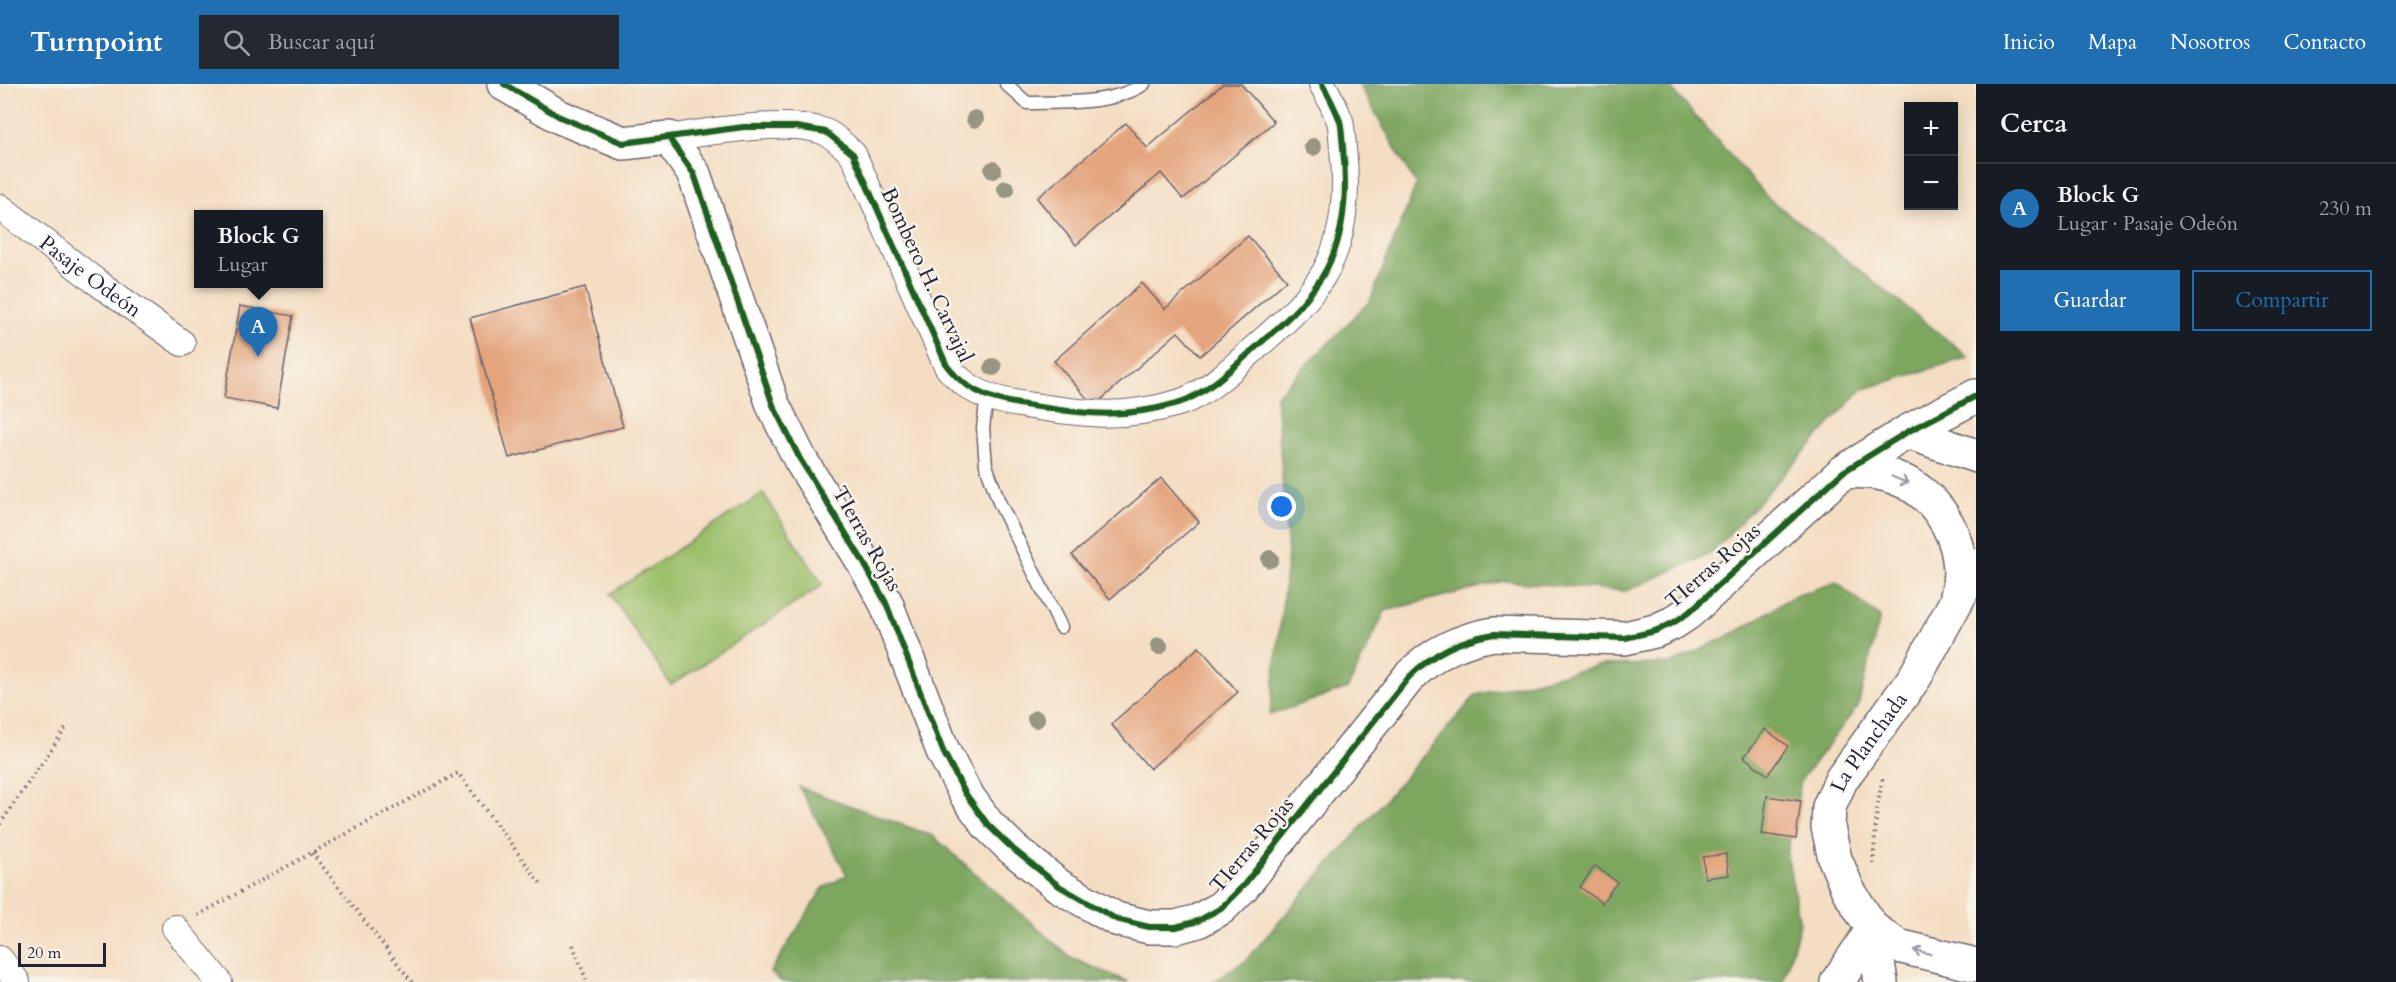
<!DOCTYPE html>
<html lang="es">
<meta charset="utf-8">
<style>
body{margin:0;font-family:Cardo,serif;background:#242831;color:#f1f3f6}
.controls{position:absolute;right:18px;top:18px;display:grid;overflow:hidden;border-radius:0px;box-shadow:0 3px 15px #0003}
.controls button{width:54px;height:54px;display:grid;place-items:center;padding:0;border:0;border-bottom:2px solid #363941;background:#171b24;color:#f1f3f6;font:30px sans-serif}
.scale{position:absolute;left:18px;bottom:15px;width:88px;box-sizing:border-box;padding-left:6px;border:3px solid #22223b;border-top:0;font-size:16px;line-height:21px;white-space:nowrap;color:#22223b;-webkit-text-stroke:4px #f7f3e8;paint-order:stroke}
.you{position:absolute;left:1282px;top:423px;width:21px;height:21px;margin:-15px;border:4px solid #fff;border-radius:50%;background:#1a73e8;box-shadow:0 0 0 9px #1a73e833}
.badge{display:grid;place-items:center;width:39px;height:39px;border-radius:50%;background:#1f6fb2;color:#fff;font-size:20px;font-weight:700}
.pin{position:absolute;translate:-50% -50px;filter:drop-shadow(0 2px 3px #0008)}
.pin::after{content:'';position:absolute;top:32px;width:21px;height:18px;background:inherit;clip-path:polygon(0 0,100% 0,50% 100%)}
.popup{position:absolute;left:194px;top:126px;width:129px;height:78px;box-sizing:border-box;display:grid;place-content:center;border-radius:0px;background:#171b24;filter:drop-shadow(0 2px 4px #0005);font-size:20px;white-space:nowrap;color:#9ea1a6}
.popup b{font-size:22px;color:#f1f3f6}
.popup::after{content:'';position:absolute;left:50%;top:100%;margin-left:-12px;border:12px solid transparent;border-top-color:#171b24}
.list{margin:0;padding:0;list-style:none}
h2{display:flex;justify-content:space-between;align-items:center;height:78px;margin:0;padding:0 24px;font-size:26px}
h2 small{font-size:20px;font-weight:400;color:#9ea1a6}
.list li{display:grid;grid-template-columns:39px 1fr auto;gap:18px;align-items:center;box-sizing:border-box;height:90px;padding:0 24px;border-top:2px solid #363941}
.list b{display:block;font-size:22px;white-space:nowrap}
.list p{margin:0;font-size:20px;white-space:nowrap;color:#9ea1a6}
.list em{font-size:20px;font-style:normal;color:#9ea1a6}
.actions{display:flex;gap:12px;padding:18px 24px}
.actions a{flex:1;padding:14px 0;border:2px solid #1f6fb2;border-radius:0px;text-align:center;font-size:21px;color:#1f6fb2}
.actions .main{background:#1f6fb2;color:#fff}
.icon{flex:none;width:33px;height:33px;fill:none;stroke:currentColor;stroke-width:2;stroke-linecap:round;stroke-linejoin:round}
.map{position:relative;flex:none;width:1976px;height:898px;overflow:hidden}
header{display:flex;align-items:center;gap:36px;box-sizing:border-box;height:84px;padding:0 30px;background:#1f6fb2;color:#fff}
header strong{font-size:28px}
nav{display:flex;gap:33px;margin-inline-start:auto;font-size:21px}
.search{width:420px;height:54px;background:#242831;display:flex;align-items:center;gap:15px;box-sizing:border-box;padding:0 21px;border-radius:0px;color:#9ea1a6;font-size:22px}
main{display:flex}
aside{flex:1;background:#171b24}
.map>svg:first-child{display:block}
.green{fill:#9cc06b;stroke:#5f7153;stroke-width:1.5}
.forest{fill:#7da65f;stroke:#50644d;stroke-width:1.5}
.building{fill:#e4a47d}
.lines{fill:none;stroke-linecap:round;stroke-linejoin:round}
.lane-casing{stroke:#6c646b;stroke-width:15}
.street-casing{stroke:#6c646b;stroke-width:28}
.secondary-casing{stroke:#6c646b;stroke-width:36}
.highway-casing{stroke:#6c646b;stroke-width:36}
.path{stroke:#6c646b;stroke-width:4;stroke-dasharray:1.5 4.5;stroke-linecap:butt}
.lane{stroke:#fff;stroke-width:12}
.street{stroke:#fff;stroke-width:26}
.secondary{stroke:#fff;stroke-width:33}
.highway{stroke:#fff;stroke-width:33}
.cycleway-casing{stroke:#f7f3e8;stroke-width:10}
.cycleway{stroke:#1b5e20;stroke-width:6}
.tree{fill:#989582}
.oneway{stroke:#9c9ca7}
.labels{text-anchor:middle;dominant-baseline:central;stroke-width:5;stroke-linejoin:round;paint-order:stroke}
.street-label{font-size:21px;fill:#22223b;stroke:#f7f3e8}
</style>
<header>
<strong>Turnpoint</strong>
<div class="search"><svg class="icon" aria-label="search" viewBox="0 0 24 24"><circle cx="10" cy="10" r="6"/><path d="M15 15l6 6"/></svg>Buscar aquí</div>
<nav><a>Inicio</a><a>Mapa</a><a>Nosotros</a><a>Contacto</a></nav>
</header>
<main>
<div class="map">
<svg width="1976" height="898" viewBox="0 0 1976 898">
<rect width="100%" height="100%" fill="#f7f3e8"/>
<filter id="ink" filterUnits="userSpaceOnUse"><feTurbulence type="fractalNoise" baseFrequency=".0167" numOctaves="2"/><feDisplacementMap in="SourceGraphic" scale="12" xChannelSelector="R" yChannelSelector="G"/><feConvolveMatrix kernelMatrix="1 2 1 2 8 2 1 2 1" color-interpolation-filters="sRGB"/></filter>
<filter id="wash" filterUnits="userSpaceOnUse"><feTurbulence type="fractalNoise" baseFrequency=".008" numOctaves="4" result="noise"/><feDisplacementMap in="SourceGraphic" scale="24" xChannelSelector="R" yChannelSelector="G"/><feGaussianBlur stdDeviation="1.35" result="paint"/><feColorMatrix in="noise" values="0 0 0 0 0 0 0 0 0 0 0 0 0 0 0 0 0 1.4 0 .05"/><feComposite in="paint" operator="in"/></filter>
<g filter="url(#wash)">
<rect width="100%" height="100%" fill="#f4dec3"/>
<path class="green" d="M 763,409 L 823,501 L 671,601 L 610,510 Z"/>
<path class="forest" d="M 1359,0 L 1667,0 L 1767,113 L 1969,273 L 1861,306 L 1712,469 L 1626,507 L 1504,497 L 1385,527 L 1348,604 L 1270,631 L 1288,470 L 1276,312 L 1370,217 L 1416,101 Z
M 1836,498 L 1880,533 L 1858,622 L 1801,696 L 1787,771 L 1800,840 L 1783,898 L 1213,898 L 1246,876 L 1476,611 L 1601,581 L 1671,580 L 1740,546 L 1792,513 Z
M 799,703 L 933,752 L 1071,874 L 1129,898 L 782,898 L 770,888 L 823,804 L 847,791 Z"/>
<g id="blocks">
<path class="building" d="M 1223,0 L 1241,0 L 1274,38 L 1183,115 L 1161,89 L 1076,161 L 1037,114 L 1126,39 L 1147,64 Z
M 1248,152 L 1287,196 L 1200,272 L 1178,248 L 1094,322 L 1054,277 L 1142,199 L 1165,225 Z
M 585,203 L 623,343 L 509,374 L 470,234 Z
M 240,222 L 293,232 L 277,324 L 224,314 Z
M 1161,394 L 1199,438 L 1110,515 L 1072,471 Z
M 1199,563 L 1238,608 L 1150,685 L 1111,640 Z
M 1765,645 L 1788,662 L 1768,691 L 1744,673 Z
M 1767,712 L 1801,717 L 1796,755 L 1762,750 Z
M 1726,770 L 1729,791 L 1705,794 L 1703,773 Z
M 1595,782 L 1617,798 L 1602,819 L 1580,803 Z"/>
</g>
</g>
<g filter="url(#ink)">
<use href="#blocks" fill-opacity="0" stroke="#6c646b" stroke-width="1.5"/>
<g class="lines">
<defs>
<path id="lane" d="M 1006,0 L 1027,19 C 1064,18 1112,21 1144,0
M 987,312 L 983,344 L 986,381 L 999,418 L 1061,543"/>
<g id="street">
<path d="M 669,54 C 705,48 797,33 827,49 C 837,54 845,63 853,70 L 947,282 C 971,313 1001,318 1039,323 C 1091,331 1126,334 1178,319 C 1205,311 1234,283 1255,264 C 1276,245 1299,226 1315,203 C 1345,164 1348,111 1343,64 C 1342,55 1342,45 1340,37 C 1335,24 1329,12 1322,0"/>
<path id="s1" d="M 0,123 L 94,196 L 182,259"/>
<path d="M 175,844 L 219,898"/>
<path d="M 0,875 L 17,898"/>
</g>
<g id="secondary">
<path d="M 504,0 L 560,33 L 623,59 L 669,54 L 694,90 L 773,321 L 800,375 L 864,479 L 886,519 L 943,667 L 965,709 L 988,741 L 1013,765 L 1059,802 L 1116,835 L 1149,843 L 1176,843 L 1198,837 L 1221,824 L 1243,802 L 1409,593 C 1434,568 1460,556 1494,550 L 1625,554 L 1655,547 L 1673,539 L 1688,529 L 1843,388 L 1907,348 L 1976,312"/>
<path d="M 1907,348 L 1976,372"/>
<path d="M 1843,388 C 1860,387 1876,387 1893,393 C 1941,409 1969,463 1957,512"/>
<path id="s2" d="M 1837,898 L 1873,845 L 1848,806 L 1835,775 L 1828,743 L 1829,723 L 1841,696 L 1915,593 L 1976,481"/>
</g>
<path id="highway" d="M 1873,845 L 1898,862 L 1976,881
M 1873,845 L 1881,898"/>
</defs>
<use href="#lane" class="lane-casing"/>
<use href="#street" class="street-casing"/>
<use href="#secondary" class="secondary-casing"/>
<use href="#highway" class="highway-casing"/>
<path class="path" d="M 0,740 L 66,644
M 312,769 L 412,898
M 1873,780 L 1877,725 L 1883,692
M 198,831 L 458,689 L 541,800
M 573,861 L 587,898"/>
<use href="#lane" class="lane"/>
<use href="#street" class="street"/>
<use href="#secondary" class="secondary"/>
<use href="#highway" class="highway"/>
<defs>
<path id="cycleway" d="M 504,0 L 560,33 L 623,59 L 744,43 L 796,43 L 826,48 L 853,70 L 947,282 C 971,313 1001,318 1039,323 C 1091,331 1126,334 1178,319 C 1205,311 1234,283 1255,264 C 1276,245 1299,226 1315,203 C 1345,164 1348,111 1343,64 C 1342,55 1342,45 1340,37 C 1335,24 1329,12 1322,0
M 669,54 L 694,90 L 773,321 L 800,375 L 864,479 L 886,519 L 943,667 L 965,709 L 988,741 L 1013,765 L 1059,802 L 1116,835 L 1149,843 L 1176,843 L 1198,837 L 1221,824 L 1243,802 L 1409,593 C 1434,568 1460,556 1494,550 L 1625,554 L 1655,547 L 1673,539 L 1688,529 L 1843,388 L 1907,348 L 1976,312"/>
</defs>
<use href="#cycleway" class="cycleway-casing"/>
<use href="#cycleway" class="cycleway"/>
</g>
<g class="tree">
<circle cx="975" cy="35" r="9"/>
<circle cx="1313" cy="63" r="9"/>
<circle cx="993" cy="86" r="9"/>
<circle cx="1006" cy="105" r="9"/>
<circle cx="993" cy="283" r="9"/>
<circle cx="1270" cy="475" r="9"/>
<circle cx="1159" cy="562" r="9"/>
<circle cx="1036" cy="635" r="9"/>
</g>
<defs><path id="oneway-shaft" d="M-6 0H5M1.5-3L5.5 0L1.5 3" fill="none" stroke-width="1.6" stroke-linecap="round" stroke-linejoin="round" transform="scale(1.5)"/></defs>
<g class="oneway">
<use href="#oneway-shaft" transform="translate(1900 396) rotate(23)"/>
<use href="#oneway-shaft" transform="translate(1922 868) rotate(-166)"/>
</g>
</g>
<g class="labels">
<g class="street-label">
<text stroke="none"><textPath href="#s1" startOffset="114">Pasaje Odeón</textPath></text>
<text transform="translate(927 191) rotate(65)">Bombero H. Carvajal</text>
<text transform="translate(867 455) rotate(60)">TIerras Rojas</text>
<text transform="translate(1713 482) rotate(-41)">TIerras Rojas</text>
<text stroke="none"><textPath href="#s2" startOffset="273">La Planchada</textPath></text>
<text transform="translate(1252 761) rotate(-50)">TIerras Rojas</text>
</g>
</g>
</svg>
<div class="controls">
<button>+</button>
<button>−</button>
</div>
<div class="scale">20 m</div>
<div class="you"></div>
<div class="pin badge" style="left:258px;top:273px">A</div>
<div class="popup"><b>Block G</b>Lugar</div>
</div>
<aside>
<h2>Cerca<small></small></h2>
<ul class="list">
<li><span class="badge">A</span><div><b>Block G</b><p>Lugar · Pasaje Odeón</p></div><em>230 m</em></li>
</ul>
<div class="actions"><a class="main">Guardar</a><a>Compartir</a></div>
</aside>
</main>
